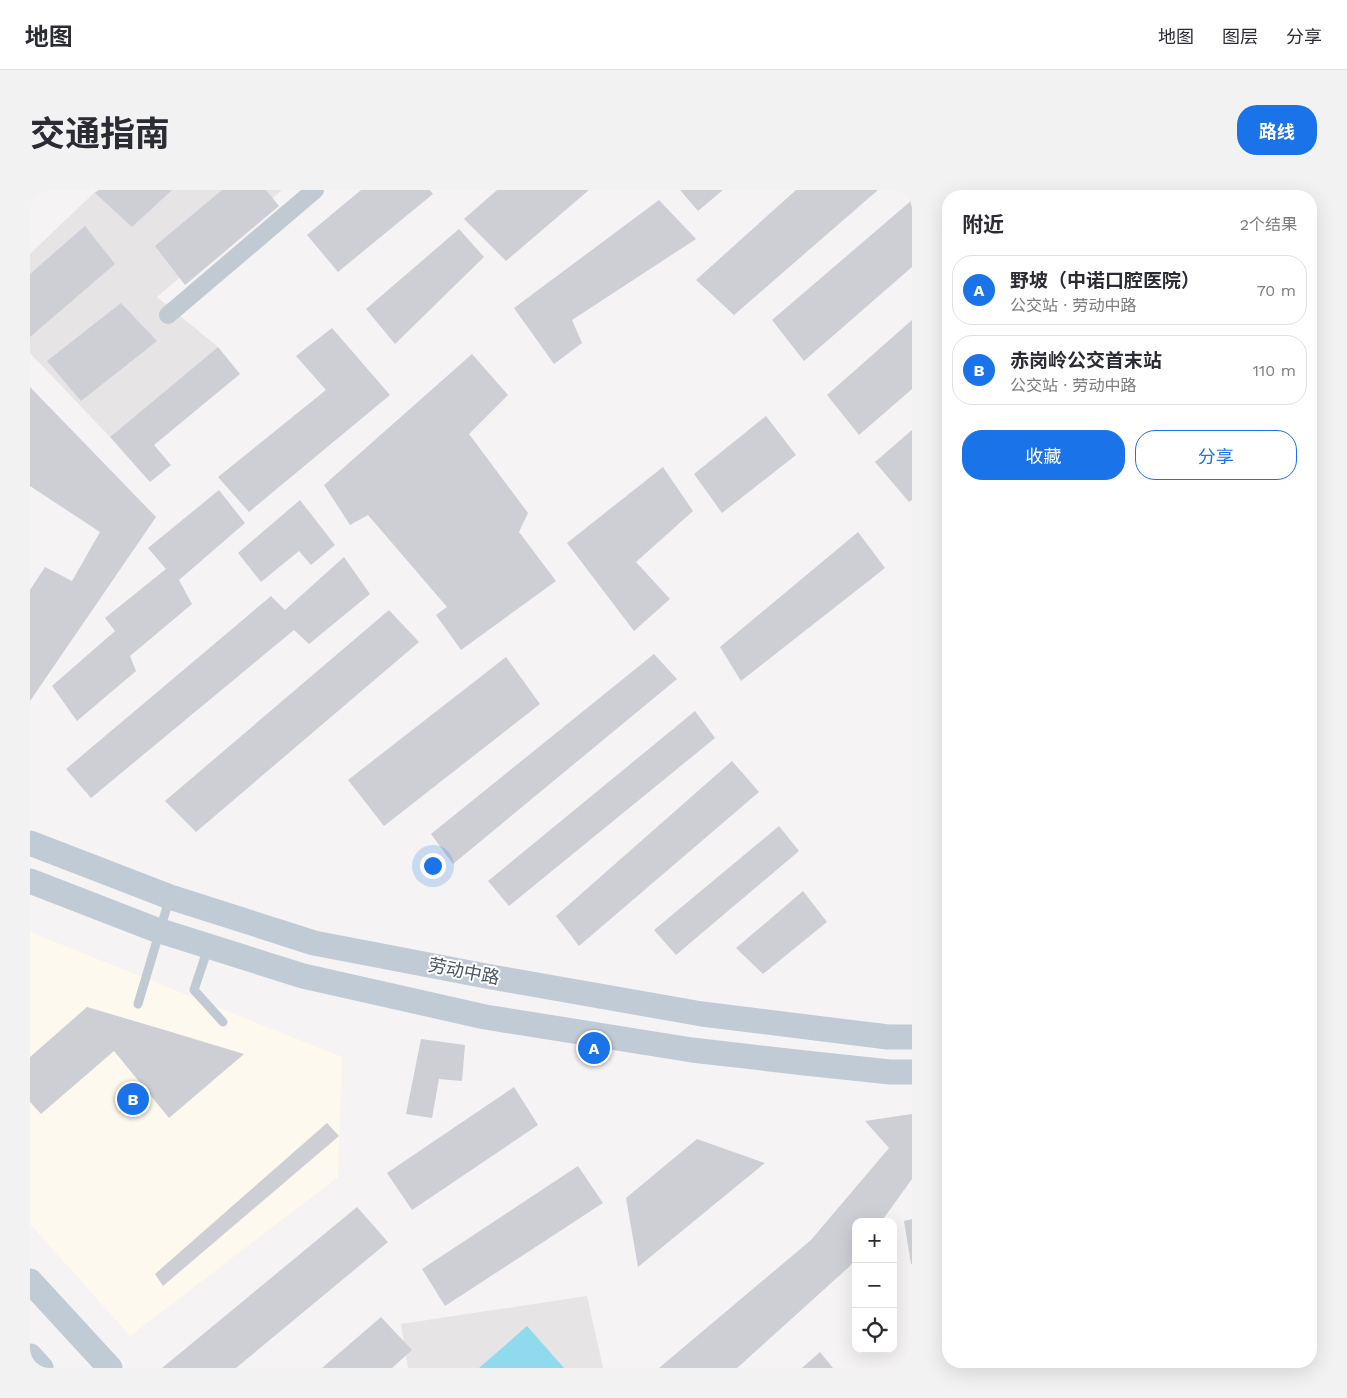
<!DOCTYPE html>
<html lang="zh">
<meta charset="utf-8">
<style>
body{margin:0;font-family:"Work Sans","Noto Sans SC",sans-serif;background:#f2f2f3;color:#2b2b33}
.controls{position:absolute;right:15px;bottom:15px;display:grid;overflow:hidden;border-radius:10px;box-shadow:0 5px 20px #0002}
.controls button{width:45px;height:45px;display:grid;place-items:center;padding:0;border:0;border-bottom:1px solid #e1e1e2;background:#fff;color:#2b2b33;font:25px sans-serif}
.you{position:absolute;left:402px;top:675px;width:18px;height:18px;margin:-12px;border:4px solid #fff;border-radius:50%;background:#1a73e8;box-shadow:0 0 0 8px #1a73e833}
.badge{display:grid;place-items:center;width:32px;height:32px;border-radius:50%;background:#1a73e8;color:#fff;font-size:16px;font-weight:700}
.pin{position:absolute;translate:-50% -50%;border:2px solid #fff;box-shadow:0 1px 5px #0006}
.list{margin:0;padding:0;list-style:none}
h2{display:flex;justify-content:space-between;align-items:center;height:65px;margin:0;padding:0 20px;font-size:21px}
h2 small{font-size:16px;font-weight:400;color:#7c7c81}
.list li{display:grid;grid-template-columns:32px 1fr auto;gap:15px;align-items:center;box-sizing:border-box;height:70px;margin:0 10px 10px;padding:0 10px;border:1px solid #e1e1e2;border-radius:20px}
.list b{display:block;font-size:19px;white-space:nowrap}
.list p{margin:0;font-size:16px;white-space:nowrap;color:#7c7c81}
.list em{font-size:16px;font-style:normal;color:#7c7c81}
.actions{display:flex;gap:10px;padding:15px 20px}
.actions a{flex:1;padding:11px 0;border:1px solid #1a73e8;border-radius:20px;text-align:center;font-size:18px;color:#1a73e8}
.actions .main{background:#1a73e8;color:#fff}
.icon{flex:none;width:28px;height:28px;fill:none;stroke:currentColor;stroke-width:2;stroke-linecap:round;stroke-linejoin:round}
.map{position:relative;flex:none;width:882px;height:1178px;overflow:hidden;border-radius:20px}
header{display:flex;align-items:center;gap:30px;box-sizing:border-box;height:70px;padding:0 25px;background:#fff;border-bottom:1px solid #e1e1e2}
header strong{font-size:24px}
nav{display:flex;gap:28px;margin-inline-start:auto;font-size:18px}
.intro{display:flex;align-items:center;justify-content:space-between;box-sizing:border-box;height:120px;padding:0 30px}
h1{margin:0;font-size:35px}
.button{padding:12px 22px;border-radius:20px;background:#1a73e8;color:#fff;font-size:18px;font-weight:700}
main{display:flex;gap:30px;padding:0 30px}
aside{flex:1;background:#fff;border-radius:20px;box-shadow:0 5px 20px #0002}
.map>svg:first-child{display:block}
.commercial{fill:#fdf9ef}
.education{fill:#e6e4e5}
.water{fill:#90daee}
.building{fill:#cdcfd5}
.lines{fill:none;stroke-linecap:round;stroke-linejoin:round}
.lane{stroke:#c1cad2;stroke-width:9}
.street{stroke:#c1cad2;stroke-width:18}
.secondary{stroke:#c1cbd6;stroke-width:25}
.labels{text-anchor:middle;dominant-baseline:central;stroke-width:4;stroke-linejoin:round;paint-order:stroke}
.street-label{font-size:18px;fill:#4a5661;stroke:#fff}
</style>
<header>
<strong>地图</strong>
<nav><a>地图</a><a>图层</a><a>分享</a></nav>
</header>
<div class="intro"><h1>交通指南</h1><a class="button">路线</a></div>
<main>
<div class="map">
<svg width="882" height="1178" viewBox="0 0 882 1178">
<rect width="100%" height="100%" fill="#f5f3f3"/>
<path class="commercial" d="M 0,742 L 312,867 L 308,987 L 100,1146 L 0,1034 Z"/>
<path class="education" d="M 67,0 L 252,0 L 127,107 L 188,157 L 80,247 L 0,163 L 0,64 Z
M 557,1106 L 573,1178 L 378,1178 L 371,1134 Z"/>
<path class="water" d="M 497,1136 L 534,1178 L 449,1178 Z"/>
<path class="building" d="M 69,0 L 142,0 L 102,37 L 65,3 Z
M 192,0 L 236,0 L 249,16 L 155,95 L 125,56 Z
M 331,0 L 400,0 L 403,4 L 308,82 L 277,45 Z
M 467,0 L 559,0 L 476,71 L 434,29 Z
M 650,0 L 693,0 L 668,21 Z
M 766,0 L 848,0 L 704,125 L 666,90 Z
M 629,10 L 666,49 L 542,130 L 552,153 L 524,174 L 484,118 Z
M 882,10 L 882,77 L 774,171 L 742,130 Z
M 55,36 L 85,74 L 0,147 L 0,84 Z
M 429,39 L 454,67 L 365,154 L 336,119 Z
M 91,113 L 127,151 L 51,211 L 17,171 Z
M 882,130 L 882,199 L 829,245 L 797,205 Z
M 302,138 L 360,205 L 219,322 L 188,287 L 296,200 L 266,166 Z
M 188,157 L 210,184 L 124,255 L 141,275 L 120,292 L 80,247 Z
M 442,164 L 478,205 L 439,244 L 498,323 L 489,342 L 526,391 L 431,460 L 406,425 L 417,417 L 338,325 L 320,335 L 294,295 Z
M 0,197 L 126,327 L 0,511 L 0,400 L 15,377 L 42,391 L 70,342 L 0,296 Z
M 736,226 L 766,265 L 692,323 L 664,284 Z
M 882,240 L 882,310 L 879,312 L 845,272 Z
M 633,277 L 663,321 L 606,372 L 640,409 L 604,441 L 537,353 Z
M 189,300 L 215,333 L 149,390 L 162,414 L 100,466 L 106,481 L 47,531 L 22,496 L 85,441 L 75,428 L 136,379 L 118,358 Z
M 270,310 L 305,355 L 281,375 L 269,361 L 231,392 L 208,363 Z
M 828,342 L 855,378 L 711,491 L 690,457 Z
M 314,367 L 340,404 L 279,454 L 264,440 L 61,608 L 36,579 L 241,406 L 255,420 Z
M 359,420 L 389,452 L 166,642 L 135,611 Z
M 624,464 L 647,489 L 423,674 L 401,644 Z
M 476,467 L 510,514 L 354,636 L 318,590 Z
M 665,521 L 685,548 L 479,716 L 458,691 Z
M 702,571 L 729,602 L 549,756 L 526,726 Z
M 749,636 L 769,661 L 646,765 L 624,740 Z
M 773,701 L 797,732 L 733,784 L 706,758 Z
M 57,817 L 138,841 L 214,864 L 139,928 L 84,861 L 11,924 L 0,912 L 0,867 Z
M 391,849 L 435,855 L 432,891 L 409,889 L 402,928 L 376,924 Z
M 484,897 L 508,935 L 382,1020 L 357,983 Z
M 882,924 L 882,989 L 851,1032 L 826,1032 L 826,1067 L 820,1076 L 707,1178 L 629,1178 L 781,1050 L 859,958 L 835,931 Z
M 297,933 L 309,946 L 133,1096 L 125,1084 Z
M 667,949 L 735,973 L 608,1077 L 596,1008 Z
M 548,976 L 573,1013 L 415,1116 L 392,1079 Z
M 327,1017 L 358,1052 L 206,1178 L 132,1178 Z
M 882,1029 L 882,1074 L 881,1074 L 874,1031 Z
M 351,1127 L 382,1160 L 362,1178 L 292,1178 Z
M 790,1162 L 803,1178 L 772,1178 Z"/>
<g class="lines">
<path class="lane" d="M 178,758 L 164,800 L 193,832
M 108,814 L 139,710"/>
<path class="street" d="M 138,125 L 285,0"/>
<path class="secondary" d="M 0,653 L 140,707 L 284,753 L 456,786 L 672,824 L 858,847 L 882,847
M 0,691 L 124,739 L 273,786 L 455,827 L 662,860 L 775,873 L 860,882 L 882,882
M 0,1091 L 80,1178
M 0,1166 L 11,1178"/>
</g>
<g class="labels">
<g class="street-label">
<text transform="translate(434 781) rotate(11)">劳动中路</text>
</g>
</g>
</svg>
<div class="controls">
<button>+</button>
<button>−</button>
<button><svg class="icon" aria-label="locate" viewBox="0 0 24 24"><circle cx="12" cy="12" r="6"/><path d="M12 2v4M12 18v4M2 12h4M18 12h4"/></svg></button>
</div>
<div class="you"></div>
<div class="pin badge" style="left:564px;top:858px">A</div>
<div class="pin badge" style="left:103px;top:909px">B</div>
</div>
<aside>
<h2>附近<small>2个结果</small></h2>
<ul class="list">
<li><span class="badge">A</span><div><b>野坡（中诺口腔医院）</b><p>公交站 · 劳动中路</p></div><em>70 m</em></li>
<li><span class="badge">B</span><div><b>赤岗岭公交首末站</b><p>公交站 · 劳动中路</p></div><em>110 m</em></li>
</ul>
<div class="actions"><a class="main">收藏</a><a>分享</a></div>
</aside>
</main>
